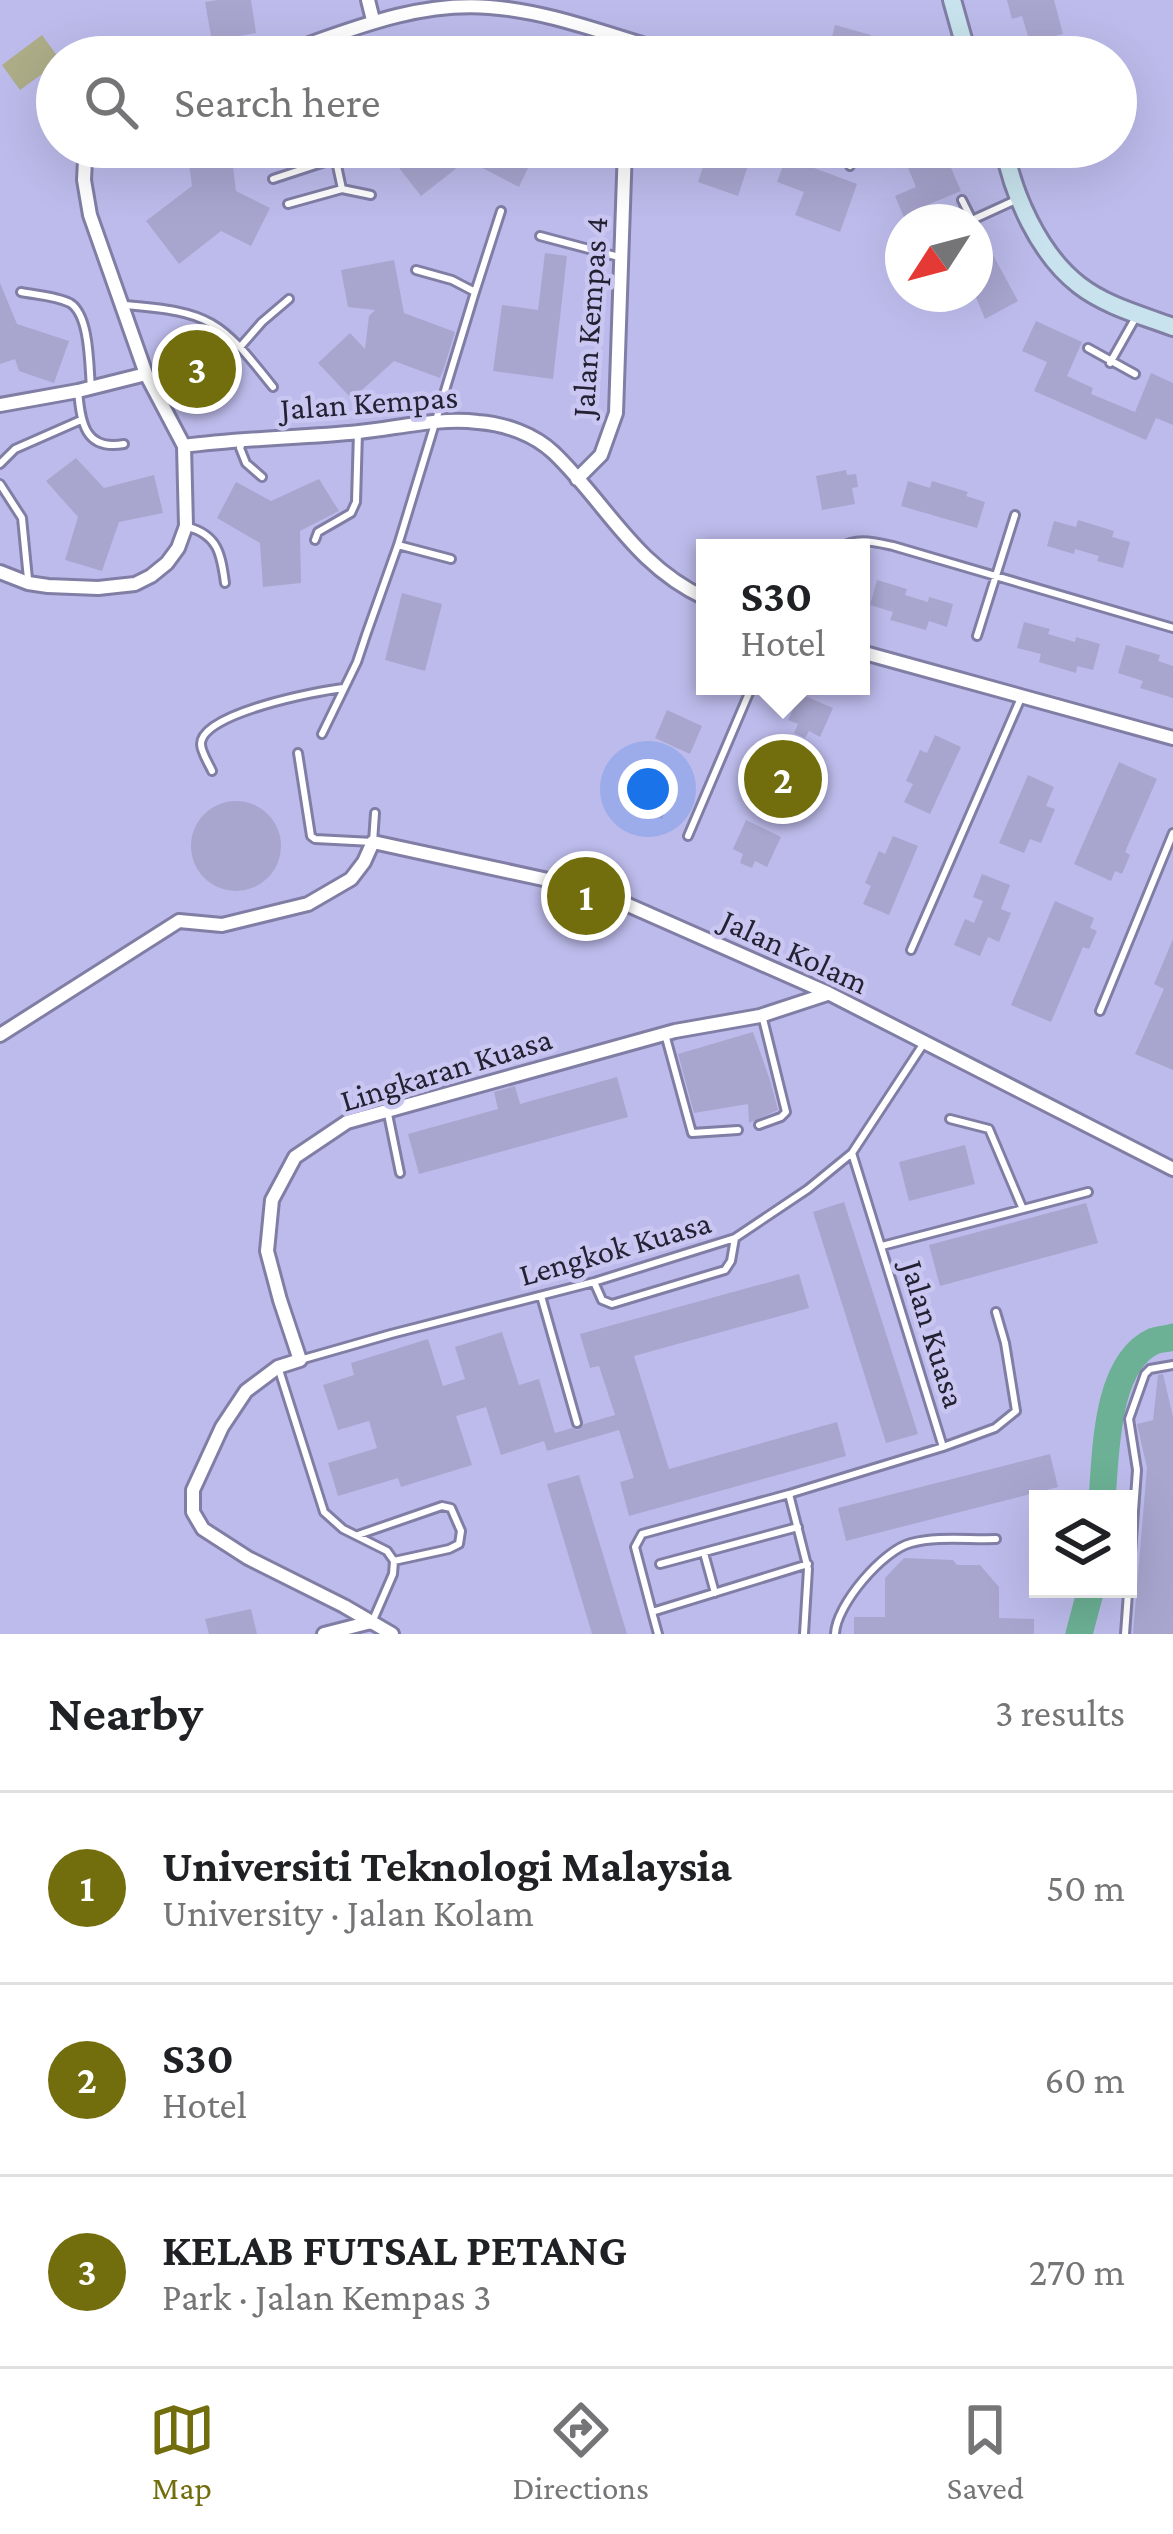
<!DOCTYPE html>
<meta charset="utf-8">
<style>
body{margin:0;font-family:"Crimson Pro",serif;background:#f6f6f6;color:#202124}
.controls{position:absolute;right:36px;bottom:36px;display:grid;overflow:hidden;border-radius:0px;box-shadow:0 12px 48px #0002}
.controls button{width:108px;height:108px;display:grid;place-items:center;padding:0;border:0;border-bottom:3px solid #e0e0e0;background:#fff;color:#202124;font:60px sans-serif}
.compass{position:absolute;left:885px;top:204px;width:108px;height:108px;border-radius:50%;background:#fff;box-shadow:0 12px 48px #0002;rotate:234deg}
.you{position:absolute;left:648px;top:789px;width:42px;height:42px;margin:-30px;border:9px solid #fff;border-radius:50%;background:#1a73e8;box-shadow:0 0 0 18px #1a73e833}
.badge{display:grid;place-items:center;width:78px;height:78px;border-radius:50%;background:#726e0d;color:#fff;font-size:39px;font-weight:700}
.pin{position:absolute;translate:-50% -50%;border:6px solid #fff;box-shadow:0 3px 12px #0006}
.popup{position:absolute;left:696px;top:539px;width:174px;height:156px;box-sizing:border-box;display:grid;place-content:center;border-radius:0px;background:#fff;filter:drop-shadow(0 3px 9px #0005);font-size:39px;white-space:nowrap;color:#757577}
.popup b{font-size:45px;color:#202124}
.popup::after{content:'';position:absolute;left:50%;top:100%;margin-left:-24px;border:24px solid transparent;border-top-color:#fff}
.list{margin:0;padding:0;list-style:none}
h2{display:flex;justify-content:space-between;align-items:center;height:156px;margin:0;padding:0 48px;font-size:51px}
h2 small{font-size:39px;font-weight:400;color:#757577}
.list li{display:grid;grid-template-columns:78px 1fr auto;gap:36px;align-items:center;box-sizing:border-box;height:192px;padding:0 48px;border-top:3px solid #e0e0e0}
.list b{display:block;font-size:45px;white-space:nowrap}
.list p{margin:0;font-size:39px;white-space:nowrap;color:#757577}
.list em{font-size:39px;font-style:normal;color:#757577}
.icon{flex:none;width:66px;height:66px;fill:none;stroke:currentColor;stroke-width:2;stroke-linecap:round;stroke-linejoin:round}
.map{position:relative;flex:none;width:1173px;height:1634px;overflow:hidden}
.search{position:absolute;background:#fff;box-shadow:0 12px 48px #0002;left:36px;right:36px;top:36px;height:132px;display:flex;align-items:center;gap:30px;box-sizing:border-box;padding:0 42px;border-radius:66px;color:#757577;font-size:45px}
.sheet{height:732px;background:#fff}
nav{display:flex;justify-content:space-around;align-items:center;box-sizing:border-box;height:168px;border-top:3px solid #e0e0e0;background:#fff;font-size:33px;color:#757577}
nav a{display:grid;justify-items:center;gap:6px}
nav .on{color:#726e0d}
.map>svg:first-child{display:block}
.built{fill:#bdbbeb;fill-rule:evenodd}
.green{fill:#adad88}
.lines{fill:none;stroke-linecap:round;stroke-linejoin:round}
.river{stroke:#6cb195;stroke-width:27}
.building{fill:#a8a6cf}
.lane-casing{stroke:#807ea5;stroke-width:12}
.street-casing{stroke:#807ea5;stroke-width:18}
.secondary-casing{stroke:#807ea5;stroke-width:22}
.lane{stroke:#fff;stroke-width:6}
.street{stroke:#fff;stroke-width:12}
.secondary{stroke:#c8e3ed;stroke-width:16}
.labels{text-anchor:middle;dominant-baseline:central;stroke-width:9;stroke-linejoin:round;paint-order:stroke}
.street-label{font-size:33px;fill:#232232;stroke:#c9c7f2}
</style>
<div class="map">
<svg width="1173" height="1634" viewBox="0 0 1173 1634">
<rect width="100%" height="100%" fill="#c9c7f2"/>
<path class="built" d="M 0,0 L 1173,0 L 1173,1634 L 0,1634 ZM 57,57 L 1116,57 L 1116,147 L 57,147 ZM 903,222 L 975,222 L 975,294 L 903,294 ZM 705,548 L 861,548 L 861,686 L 705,686 ZM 1038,1499 L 1128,1499 L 1128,1589 L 1038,1589 Z"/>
<path class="green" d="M 42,35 L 58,57 L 57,63 L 20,90 L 2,65 Z
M 192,338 L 228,375 L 203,400 L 166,364 Z"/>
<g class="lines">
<path class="river" d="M 1102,1499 C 1106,1454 1105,1363 1154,1341 C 1160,1339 1167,1339 1173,1337
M 1079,1634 L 1091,1589"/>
</g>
<path class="building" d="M 218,0 L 251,0 L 256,33 L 212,41 L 205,2 Z
M 1007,0 L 1054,0 L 1063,34 L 1030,43 L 1022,16 L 1012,19 Z
M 835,25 L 871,35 L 865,57 L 827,57 Z
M 399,147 L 538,147 L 519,187 L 467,160 L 421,196 L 389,155 Z
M 672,147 L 754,147 L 738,196 L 698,182 L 705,161 L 671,149 Z
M 790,147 L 821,147 L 814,168 L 857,184 L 840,232 L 795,215 L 804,192 L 777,182 Z
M 930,147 L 942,147 L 961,191 L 927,205 L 934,222 L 906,222 L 895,196 L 916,187 L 904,158 Z
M 231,150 L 236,191 L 270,208 L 251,246 L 221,231 L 179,264 L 146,221 L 192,186 L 188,155 Z
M 545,253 L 567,256 L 553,379 L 493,371 L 502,305 L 538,310 Z
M 993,255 L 1018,301 L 985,319 L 975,295 L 949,309 L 941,294 L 975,294 L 975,265 Z
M 394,260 L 404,313 L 455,332 L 444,368 L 440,378 L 394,361 L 352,399 L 318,363 L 350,333 L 365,349 L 369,316 L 375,310 L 348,307 L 341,270 Z
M 0,283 L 17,324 L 69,341 L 54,383 L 19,371 L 15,359 L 0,364 Z
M 1036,321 L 1082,342 L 1067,376 L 1093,388 L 1091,394 L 1135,412 L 1151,373 L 1173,383 L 1173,425 L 1156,418 L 1146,440 L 1034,391 L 1047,362 L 1022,351 Z
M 76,458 L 104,488 L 154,475 L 163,513 L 119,522 L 102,571 L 65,560 L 78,517 L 46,481 Z
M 846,470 L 847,475 L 856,474 L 858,487 L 852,488 L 855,504 L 822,510 L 816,476 Z
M 319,479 L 339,511 L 300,531 L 301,583 L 263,587 L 260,543 L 217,518 L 236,482 L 271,501 Z
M 908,481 L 930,488 L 932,481 L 968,492 L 966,496 L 985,502 L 977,528 L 901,506 Z
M 1078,520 L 1114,531 L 1112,537 L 1130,542 L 1123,568 L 1097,561 L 1099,556 L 1075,549 L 1074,554 L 1047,546 L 1054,521 L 1076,527 Z
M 877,580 L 907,589 L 905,595 L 928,602 L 929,597 L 953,604 L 947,627 L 929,621 L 926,630 L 890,620 L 893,612 L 870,605 Z
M 402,593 L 442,604 L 425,671 L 385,660 Z
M 1024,622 L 1050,629 L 1048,634 L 1075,642 L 1076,637 L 1100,644 L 1093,670 L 1077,666 L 1076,673 L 1039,662 L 1041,654 L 1017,648 Z
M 1126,645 L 1160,655 L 1158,661 L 1173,666 L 1173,698 L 1140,688 L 1143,681 L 1118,673 Z
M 800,694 L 833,708 L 820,737 L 809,731 L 805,738 L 794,733 L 798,724 L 788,720 Z
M 667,710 L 702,726 L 690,754 L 655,738 Z
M 935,735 L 961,747 L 930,814 L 904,802 L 913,784 L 906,781 L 920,750 L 927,753 Z
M 773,758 L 806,773 L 794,801 L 782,795 L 778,804 L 767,799 L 771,790 L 760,785 Z
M 1119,762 L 1157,779 L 1125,852 L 1130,855 L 1122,874 L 1115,871 L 1111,881 L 1074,864 Z
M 639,774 L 674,793 L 662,819 L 626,803 Z
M 1028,775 L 1054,787 L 1046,806 L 1055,809 L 1041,843 L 1030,839 L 1024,853 L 999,843 Z
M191 846a45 45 0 1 1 90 0a45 45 0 1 1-90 0Z
M 746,820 L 781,837 L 767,867 L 755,861 L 752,868 L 740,863 L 743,854 L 733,849 Z
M 893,836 L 918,846 L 889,915 L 863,904 L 871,886 L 865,883 L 879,851 L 885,854 Z
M 982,874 L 1010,885 L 1001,909 L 1011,913 L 999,942 L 988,937 L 980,956 L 954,945 L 965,919 L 974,923 L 983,901 L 973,897 Z
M 1055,901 L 1094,918 L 1090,928 L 1097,931 L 1089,949 L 1083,947 L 1051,1022 L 1011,1005 Z
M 1173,939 L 1173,1070 L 1135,1054 L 1164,989 L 1154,984 Z
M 753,1032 L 770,1080 L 778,1110 L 749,1123 L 748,1104 L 694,1113 L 678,1054 Z
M 617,1077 L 628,1117 L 419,1174 L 408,1134 L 498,1109 L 494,1092 L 515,1086 L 520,1104 Z
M 965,1145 L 975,1184 L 909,1201 L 899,1162 Z
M 844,1202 L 918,1434 L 886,1443 L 813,1212 Z
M 1086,1203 L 1098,1243 L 940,1286 L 929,1245 Z
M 799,1274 L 809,1308 L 634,1356 L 669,1469 L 837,1422 L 846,1456 L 629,1516 L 620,1482 L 634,1478 L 619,1430 L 547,1451 L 544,1441 L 501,1455 L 486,1407 L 456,1416 L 472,1465 L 401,1487 L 398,1478 L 338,1496 L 328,1463 L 377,1448 L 369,1421 L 338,1430 L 323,1385 L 354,1375 L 351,1363 L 428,1339 L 443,1386 L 465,1379 L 455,1347 L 502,1332 L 519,1385 L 539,1379 L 555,1433 L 572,1428 L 578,1430 L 584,1424 L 615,1415 L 599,1366 L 590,1368 L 580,1334 Z
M 1163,1374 L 1173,1417 L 1173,1634 L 1133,1634 L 1147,1468 L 1137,1424 L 1153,1420 L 1158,1375 Z
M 1050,1454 L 1058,1487 L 846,1541 L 838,1508 Z
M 579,1475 L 627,1634 L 592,1634 L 547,1484 Z
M 904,1558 L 953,1560 L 957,1565 L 980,1565 L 999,1587 L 999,1618 L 1034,1619 L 1034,1634 L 854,1634 L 854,1617 L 885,1617 L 885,1578 Z
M 251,1609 L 257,1634 L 209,1634 L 205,1619 Z"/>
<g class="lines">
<defs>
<path id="lane" d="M 243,147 L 256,162 L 308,147
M 333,147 L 342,189
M 850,166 L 857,147
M 273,179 L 337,158
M 962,200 L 973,222
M 288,204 L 342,189 L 371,195
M 972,220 L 1018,199
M 975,227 L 983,245
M 540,236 L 619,257
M 21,292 C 36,295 56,296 70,303 C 90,315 89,366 91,388
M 475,292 L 501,211
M 125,305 C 211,312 220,320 273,387
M 241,346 L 262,322 L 289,299
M 1088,348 L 1135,374
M 1110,363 L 1136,317
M 78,391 C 81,423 85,451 124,444
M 243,441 L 240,448 L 246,463 L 262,477
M 0,464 L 15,449 L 81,420
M 0,484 L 22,518 L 28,579
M 188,527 C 218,535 221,554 225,583
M 315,540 L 318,532 L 351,513 L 356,502 L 358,432
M 398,545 L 451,559
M 840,548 C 856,537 874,542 893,546 L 1173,628
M 977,636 L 1015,515
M 322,734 L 357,662 L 366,635 L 398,545 L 475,292 L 452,280 L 416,270
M 298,753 L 311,836 L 315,839 L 373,842 L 375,813
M 212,771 C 209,764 201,752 201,744 C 201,713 318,691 343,688
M 688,836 L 752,686
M 911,950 L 1021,698
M 1100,1011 L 1173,833
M 665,1034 L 692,1133 L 738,1130
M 388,1114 L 400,1173
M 950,1119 L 989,1129 L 1022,1207
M 759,1125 L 781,1117 L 786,1112 L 763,1019
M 882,1246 L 1088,1192
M 594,1282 L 602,1300 L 612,1304 L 725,1270 L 731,1261 L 735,1238
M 541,1296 L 577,1423
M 300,1360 L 391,1334 L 594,1282 L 735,1238 L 808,1189 L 852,1153 L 924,1043
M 279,1370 L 324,1512 L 343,1529 L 387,1551 L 394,1561 L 393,1574 L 373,1620
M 943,1447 L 995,1428 L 1016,1411 L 1005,1343 L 996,1312
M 358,1535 L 442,1506 L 451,1508 L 461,1531 L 459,1544 L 449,1549 L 394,1561
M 704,1553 L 715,1593
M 660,1564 L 798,1527
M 652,1612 L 635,1547 L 642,1534 L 789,1494
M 658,1634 L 652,1612 L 808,1564
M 804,1634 L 808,1569 L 789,1494 L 943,1447 L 852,1153
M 835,1634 C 836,1605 883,1550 911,1543 C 937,1536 968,1540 996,1539
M 1125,1634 L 1137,1470 L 1129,1419 L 1145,1374 L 1150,1369 L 1173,1365"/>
<path id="street" d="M 368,0 L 373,20
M 272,57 C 343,33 413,1 489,7 C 558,12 622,41 688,57
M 0,405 L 78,391 L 146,374
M 184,446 C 243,438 301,438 359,432 C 398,428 440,417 478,422 C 505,424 534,434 554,453 C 607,504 634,565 705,598
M 577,479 L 601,455 L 616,413 L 625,147
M 0,572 L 28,583 L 48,586 L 98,588 L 135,584 L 151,576 L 167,563 L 178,548 L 186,526 L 184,446 L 146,374 L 90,215 L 84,180 L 85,160 L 91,147
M 861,652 L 1173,738
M 0,1035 L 179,921 L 222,925 L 308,904 L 351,879 L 364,862 L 373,842 L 594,890 L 828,993 L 1173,1169
M 324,1634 L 371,1622
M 392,1634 L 344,1606 L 248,1558 L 203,1529 L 193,1512 L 193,1490 L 222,1427 L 246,1391 L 278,1367 L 300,1360 L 280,1300 L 267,1251 L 272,1200 L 295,1157 L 347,1122 L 675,1031 L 760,1016 L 827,994"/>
<path id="secondary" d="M 952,0 L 968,57
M 1004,147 C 1013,195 1039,254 1079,285 C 1106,306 1141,315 1173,327"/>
</defs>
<use href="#lane" class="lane-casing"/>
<use href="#street" class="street-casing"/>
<use href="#secondary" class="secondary-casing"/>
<use href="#lane" class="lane"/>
<use href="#street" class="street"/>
<use href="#secondary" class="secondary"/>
</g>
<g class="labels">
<g class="street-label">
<text transform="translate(589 317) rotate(-86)">Jalan Kempas 4</text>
<text transform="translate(369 402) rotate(-4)">Jalan Kempas</text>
<text transform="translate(795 951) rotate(25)">Jalan Kolam</text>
<text transform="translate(446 1069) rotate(-17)">Lingkaran Kuasa</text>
<text transform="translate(615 1248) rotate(-16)">Lengkok Kuasa</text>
<text transform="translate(934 1334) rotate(73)">Jalan Kuasa</text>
</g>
</g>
</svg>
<div class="controls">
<button><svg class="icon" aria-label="layers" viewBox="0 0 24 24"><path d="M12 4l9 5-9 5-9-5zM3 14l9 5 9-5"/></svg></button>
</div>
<svg class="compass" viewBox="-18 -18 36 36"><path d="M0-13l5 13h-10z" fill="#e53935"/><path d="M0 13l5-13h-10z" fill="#757577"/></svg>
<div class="you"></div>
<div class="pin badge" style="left:586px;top:896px">1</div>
<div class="pin badge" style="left:783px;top:779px">2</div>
<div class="popup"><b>S30</b>Hotel</div>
<div class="pin badge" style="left:197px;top:369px">3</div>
<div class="search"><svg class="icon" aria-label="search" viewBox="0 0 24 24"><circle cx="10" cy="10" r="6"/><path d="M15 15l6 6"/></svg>Search here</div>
</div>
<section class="sheet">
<h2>Nearby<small>3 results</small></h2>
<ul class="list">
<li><span class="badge">1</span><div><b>Universiti Teknologi Malaysia</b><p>University · Jalan Kolam</p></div><em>50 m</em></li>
<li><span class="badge">2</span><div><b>S30</b><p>Hotel</p></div><em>60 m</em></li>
<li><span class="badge">3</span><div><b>KELAB FUTSAL PETANG</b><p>Park · Jalan Kempas 3</p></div><em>270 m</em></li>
</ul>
</section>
<nav>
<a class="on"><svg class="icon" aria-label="map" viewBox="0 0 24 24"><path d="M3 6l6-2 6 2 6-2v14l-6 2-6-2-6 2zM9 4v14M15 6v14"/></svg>Map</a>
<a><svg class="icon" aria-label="directions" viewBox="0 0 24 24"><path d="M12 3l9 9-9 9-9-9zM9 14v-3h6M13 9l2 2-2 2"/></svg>Directions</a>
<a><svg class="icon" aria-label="saved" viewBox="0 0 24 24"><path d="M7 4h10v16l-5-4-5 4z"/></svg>Saved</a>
</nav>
